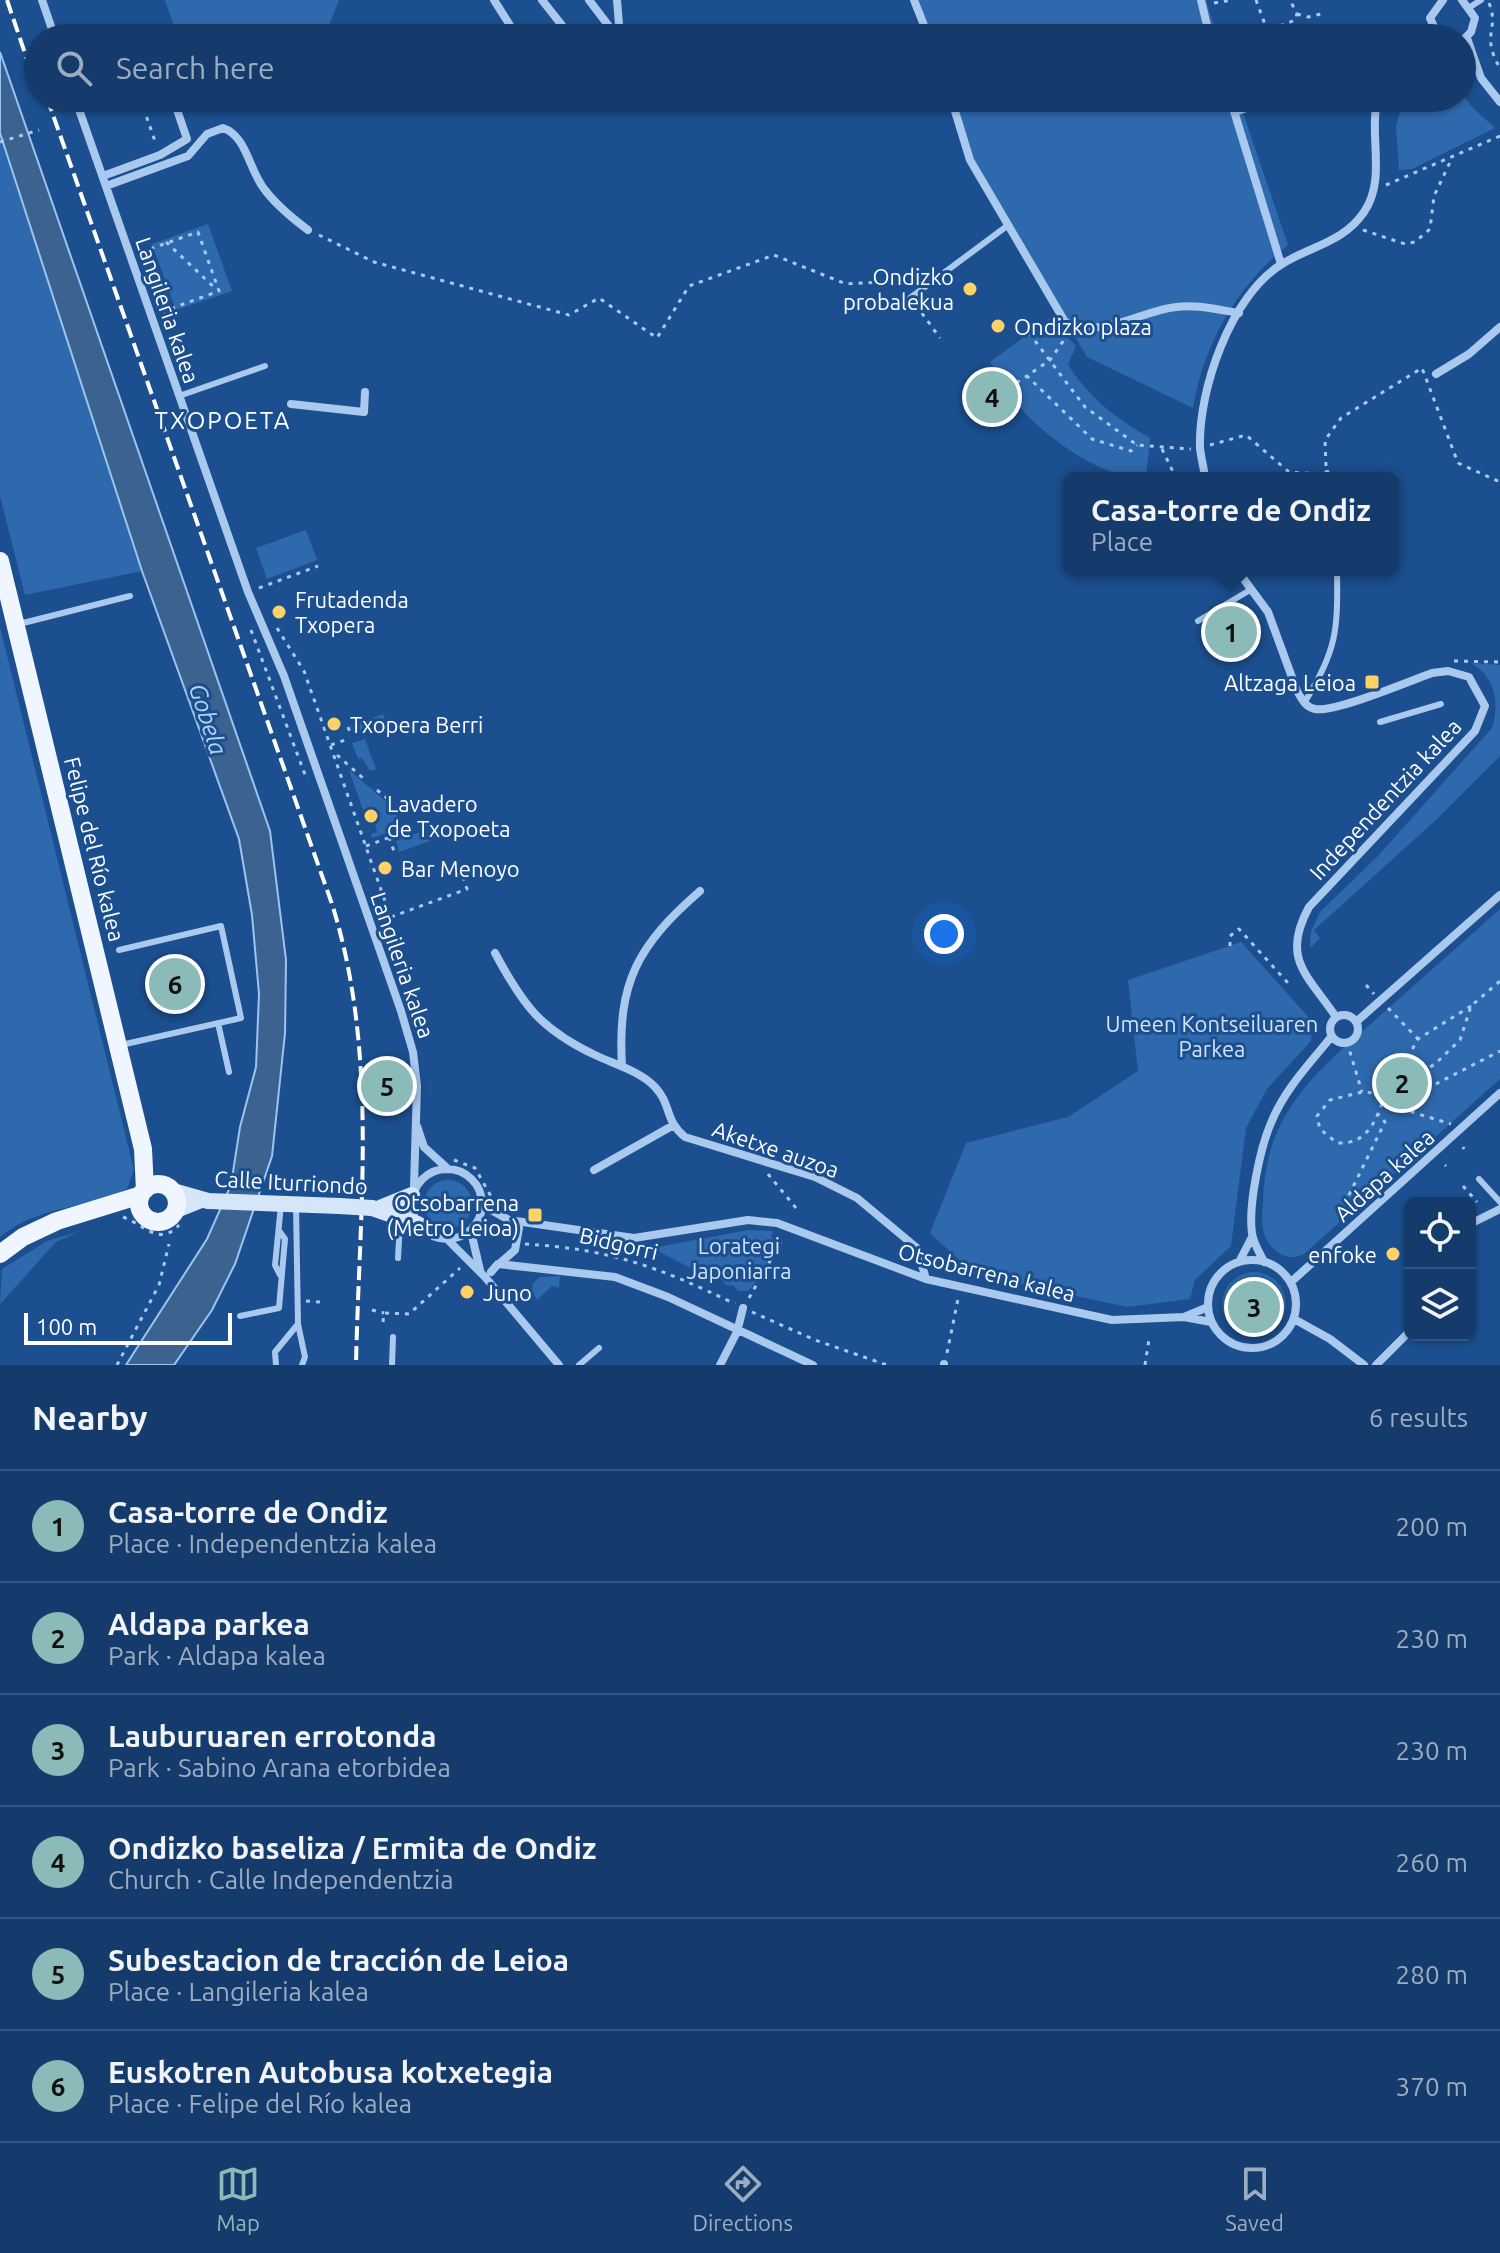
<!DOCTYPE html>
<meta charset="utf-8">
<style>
body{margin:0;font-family:Ubuntu,sans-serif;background:#1d4271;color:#f1f3f6}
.controls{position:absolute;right:24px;bottom:24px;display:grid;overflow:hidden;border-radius:12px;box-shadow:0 2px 6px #0004}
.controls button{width:72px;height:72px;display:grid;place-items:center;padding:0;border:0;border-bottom:2px solid #33557e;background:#143b6b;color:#f1f3f6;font:40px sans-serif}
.scale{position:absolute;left:24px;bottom:20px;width:208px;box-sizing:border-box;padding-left:8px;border:4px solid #fff;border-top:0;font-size:22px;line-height:28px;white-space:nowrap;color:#fff;-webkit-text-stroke:6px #1b4f8f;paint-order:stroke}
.you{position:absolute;left:944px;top:934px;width:28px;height:28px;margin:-20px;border:6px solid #fff;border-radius:50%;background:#1a73e8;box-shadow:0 0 0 12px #1a73e833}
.badge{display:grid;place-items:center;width:52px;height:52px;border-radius:50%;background:#8bbbb9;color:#111;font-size:26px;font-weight:700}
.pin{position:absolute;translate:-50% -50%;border:4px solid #fff;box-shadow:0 2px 8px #0006}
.popup{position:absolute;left:1063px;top:472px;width:336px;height:104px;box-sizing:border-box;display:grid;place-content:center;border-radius:12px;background:#143b6b;filter:drop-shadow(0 2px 6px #0005);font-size:26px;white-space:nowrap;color:#9dadc1}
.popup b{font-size:30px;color:#f1f3f6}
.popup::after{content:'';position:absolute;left:50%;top:100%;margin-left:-16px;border:16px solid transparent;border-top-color:#143b6b}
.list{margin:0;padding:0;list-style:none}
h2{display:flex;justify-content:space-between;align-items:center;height:104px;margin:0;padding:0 32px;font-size:34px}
h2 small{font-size:26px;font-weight:400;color:#9dadc1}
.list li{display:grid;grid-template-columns:52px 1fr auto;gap:24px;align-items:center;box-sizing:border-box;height:112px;padding:0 32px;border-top:2px solid #33557e}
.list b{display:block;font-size:30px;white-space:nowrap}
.list p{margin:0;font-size:26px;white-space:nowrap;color:#9dadc1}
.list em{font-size:26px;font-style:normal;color:#9dadc1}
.icon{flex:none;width:44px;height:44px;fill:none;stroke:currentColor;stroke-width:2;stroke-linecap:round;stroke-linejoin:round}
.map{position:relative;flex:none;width:1500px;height:1365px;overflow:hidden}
.search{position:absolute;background:#143b6b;box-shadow:0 2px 6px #0004;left:24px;right:24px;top:24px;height:88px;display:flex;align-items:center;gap:20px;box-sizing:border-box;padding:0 28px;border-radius:44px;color:#9dadc1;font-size:30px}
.sheet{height:776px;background:#143b6b}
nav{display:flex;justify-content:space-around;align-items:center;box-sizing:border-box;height:112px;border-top:2px solid #33557e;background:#143b6b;font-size:22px;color:#9dadc1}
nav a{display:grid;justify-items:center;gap:4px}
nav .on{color:#8bbbb9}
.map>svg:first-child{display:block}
.green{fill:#2e69ad}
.water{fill:#3c6290;stroke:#9cc4f0;stroke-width:2}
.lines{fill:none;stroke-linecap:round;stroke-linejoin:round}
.path{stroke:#a9c9ee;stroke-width:3;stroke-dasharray:4 6;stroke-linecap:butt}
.lane{stroke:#a9c9ee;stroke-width:6}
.street{stroke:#a9c9ee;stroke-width:8}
.secondary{stroke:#d6e6fa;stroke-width:16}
.primary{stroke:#f0f6ff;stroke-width:18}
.rail{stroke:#fff;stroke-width:4;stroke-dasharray:14 6;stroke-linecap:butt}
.secondary-bridge{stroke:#d6e6fa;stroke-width:16}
.poi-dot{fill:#ffd166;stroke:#1b4f8f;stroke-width:3}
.labels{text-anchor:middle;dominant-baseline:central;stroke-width:6;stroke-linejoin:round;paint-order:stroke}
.poi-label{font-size:22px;fill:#fff;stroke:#1b4f8f;text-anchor:start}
.street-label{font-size:22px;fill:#fff;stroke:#1b4f8f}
.park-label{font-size:22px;fill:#cfe3fa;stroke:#1b4f8f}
.neighbourhood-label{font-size:24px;letter-spacing:2px;fill:#fff;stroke:#1b4f8f}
.water-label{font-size:24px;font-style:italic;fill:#b5d3f5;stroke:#1b4f8f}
</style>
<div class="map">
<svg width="1500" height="1365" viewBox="0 0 1500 1365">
<rect width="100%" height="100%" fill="#1b4f8f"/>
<path class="green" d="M 165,0 L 339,0 L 324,38 L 178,38 Z
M 914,0 L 1206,0 L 1218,38 L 929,38 Z
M 1462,93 L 1471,106 L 1495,128 L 1412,169 L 1399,170 L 1396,126 L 1404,98 L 1462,98 Z
M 201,98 L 297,98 L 294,104 L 205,109 Z
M 951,98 L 1238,98 L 1288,245 C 1236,287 1204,343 1193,408 L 1087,357 L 970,160 Z
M 0,132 L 142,571 L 25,595 L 0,496 Z
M 208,224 L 232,291 L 176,310 L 152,244 Z
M 1050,318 L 1076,346 L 1068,365 C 1090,398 1115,418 1150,438 L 1146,478 C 1095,478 1034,429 1005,390 L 1008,388 L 990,362 Z
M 306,530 L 317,560 L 267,579 L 256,548 Z
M 0,627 L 134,1170 L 127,1189 C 84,1211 42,1203 0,1237 Z
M 1471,663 L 1500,665 L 1500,756 L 1436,820 L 1314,930 L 1320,938 L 1310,948 L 1311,931 L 1320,912 L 1377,857 L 1492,728 C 1500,702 1495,677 1471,663 Z
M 383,714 L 386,723 L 354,734 L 351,726 Z
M 365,739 L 376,769 L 370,771 L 362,758 L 358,759 L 352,743 Z
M 349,770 L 395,809 L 402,828 L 372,838 L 371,834 L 377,832 L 375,824 L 379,822 L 374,807 L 363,810 Z
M 426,830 L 430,841 L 399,852 L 396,841 Z
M 1500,909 L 1500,1079 L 1304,1254 C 1292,1260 1281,1257 1272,1247 C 1260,1235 1262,1218 1263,1202 C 1264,1173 1269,1145 1283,1120 C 1306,1077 1346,1046 1382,1014 C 1421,979 1461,944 1500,909 Z
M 1241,942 L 1312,1021 L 1311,1041 L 1267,1089 L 1246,1128 L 1231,1246 L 1195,1280 L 1190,1299 L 1127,1307 L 974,1274 L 930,1233 L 966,1143 L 1068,1117 L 1138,1071 L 1128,980 Z
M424 1204a24 24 0 1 1 48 0a24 24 0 1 1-48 0Z
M 748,1230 L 773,1231 L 771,1237 L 778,1240 L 760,1277 L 748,1291 L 738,1291 L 734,1286 L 726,1285 L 722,1280 L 714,1280 L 710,1274 L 702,1274 L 652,1248 Z
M 81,1231 L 56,1242 L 0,1304 L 2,1269 L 47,1241 Z
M1222 1304a32 32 0 1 1 64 0a32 32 0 1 1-64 0Z
M 560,1276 L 559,1288 L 552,1286 L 537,1300 L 532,1291 L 533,1283 L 540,1277 Z"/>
<path class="water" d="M 0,52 L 270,831 L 286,960 L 285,1033 L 272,1156 L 235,1264 L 212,1310 L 174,1365 L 126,1365 L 207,1239 L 231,1185 L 240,1127 L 256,1067 L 259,994 L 252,915 L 239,839 L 142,571 L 0,133 Z"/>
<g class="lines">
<path class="path" d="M 1256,0 L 1270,38
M 1214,3 L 1232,0
M 1489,3 C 1500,30 1480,34 1500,68
M 1297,14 L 1308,17 L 1321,14
M 1280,26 L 1295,20 L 1297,14 L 1290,0
M 140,98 L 156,144
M 0,142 L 39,130
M 1386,185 L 1500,136
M 1363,230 L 1405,244 L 1415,242 L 1430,229 L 1434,196 L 1453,156
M 319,235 L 374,262 L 569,315 L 599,298 L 657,338 L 689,286 L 774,255 L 846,284 L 897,281 L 904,290
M 166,242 L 216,289
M 141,252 L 198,232 L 219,291 L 162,312
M 916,305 L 940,338
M 1029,333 L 1085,407 L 1137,445 L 1191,449
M 1069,333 L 1050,360 L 1027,376 L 1092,439 L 1131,451 L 1137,445
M 1008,388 L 1027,376
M 1210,445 L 1246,435 L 1289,472 L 1318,474
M 1162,449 L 1176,478
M 1326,466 L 1325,440 L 1341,418 L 1422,368 L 1458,463 L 1500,482
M 259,588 L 318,566
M 277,628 L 304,671 L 385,901 L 383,926
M 251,630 L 307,780
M 1454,661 L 1500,662
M 348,727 L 351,735
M 365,732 L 368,731
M 331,745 L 345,740
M 337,755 L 363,778
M 377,790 L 393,803
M 389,837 L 395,854
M 366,846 L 404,832
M 385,925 L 391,917 L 467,889 L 458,861
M 1230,946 L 1230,936 L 1239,929 L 1288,983
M 1366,985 L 1374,994
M 1471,1006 L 1418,1039 L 1399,1073 L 1407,1090 L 1428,1088 L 1500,1051
M 1388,1008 L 1418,1039
M 1347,1042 L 1362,1092
M 1385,1094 C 1377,1119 1368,1145 1337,1143 L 1320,1129 L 1317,1116 L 1330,1100 L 1362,1092 L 1385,1094 L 1435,1064 L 1460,1040 L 1471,1006 L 1500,981
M 1382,1103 L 1451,1124
M 1463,1147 L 1464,1149
M 454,1160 L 475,1168 L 492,1198
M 1445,1165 L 1446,1166
M 768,1174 L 796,1208
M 1463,1186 L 1477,1202
M 1351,1215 L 1349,1195 L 1385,1122 L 1378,1114
M 123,1217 C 145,1225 159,1247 179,1225
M 525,1244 C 610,1249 659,1267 735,1304
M 749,1298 L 783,1238
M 306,1301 L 321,1302
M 372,1310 L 384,1313
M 752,1312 L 815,1340 L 887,1365
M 383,1322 L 384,1313 L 409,1314 L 460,1268
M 947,1353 L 958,1299
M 117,1365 L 159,1285 L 169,1244
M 1145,1365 L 1149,1339"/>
<path class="lane" d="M 1470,7 L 1481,0
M 1235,113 L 1278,98
M 910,298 L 1007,226
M 179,396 L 265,366
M 1327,473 L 1328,478
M 1198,621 L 1250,590
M 19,624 L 130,596
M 1304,703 C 1337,651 1338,630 1337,570
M 1380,722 L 1441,704
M 119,950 L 221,926 L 241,1018 L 121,1045
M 218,1023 L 229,1072
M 1479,1179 L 1500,1202
M 296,1205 L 298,1324 L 305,1357 L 302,1365
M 398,1258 L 400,1221
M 280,1275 L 275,1265 L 281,1205
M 240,1316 L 279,1308 L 285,1239 L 280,1232
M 276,1365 L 275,1352 L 298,1324
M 392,1365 L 393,1337
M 579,1365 L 599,1348"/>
<path class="street" d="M 42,0 L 55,38
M 494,0 L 518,38
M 542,0 L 572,38
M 589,0 L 618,38
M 617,0 L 620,37
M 914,0 L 929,38
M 1201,0 L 1210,38
M 1462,0 L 1475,18 L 1471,32 L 1463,40
M 1421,38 L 1433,30
M 1439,38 L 1430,18 L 1443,0
M 1467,38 L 1481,78 L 1500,102
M 75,98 L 248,592 L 284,676 L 401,1011 L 413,1052 L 417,1086 L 414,1186
M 951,98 L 970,160 L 1065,322 C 1100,340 1140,311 1176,307 C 1197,304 1218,310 1239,313
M 1230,98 L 1281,264
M 103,176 L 160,155 L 187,139 L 173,98
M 106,186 L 188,156 L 207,134 L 223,128 C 247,136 249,171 265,190 C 277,206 292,218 308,230
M 1436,374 L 1469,354 L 1500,327
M 291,404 L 364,412 L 365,392
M 1205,478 C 1204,468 1201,458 1200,448 C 1198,390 1231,295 1282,264 C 1311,246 1344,242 1364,212 C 1387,179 1368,134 1378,98
M 1237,570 L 1268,612 L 1297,691 C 1302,699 1305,707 1315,709 C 1334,713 1410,681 1432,673 L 1448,671 L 1469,677 L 1485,706 L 1475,731 L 1309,907 C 1280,960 1309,976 1336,1017
M 495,953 C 523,1005 540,1029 595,1055 C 614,1064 640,1071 655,1087 C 672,1105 664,1120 685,1137 L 815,1177 L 857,1198 L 917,1248 L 926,1279
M1330 1029a14 14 0 1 1 28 0a14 14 0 1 1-28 0Z
M 1356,1022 L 1500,895
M 622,1066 C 617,982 638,945 700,891
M 417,1126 L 424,1147 L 448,1169
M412 1204a35 35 0 1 1 70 0a35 35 0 1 1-70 0Z
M 594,1170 L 672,1126
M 482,1205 L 509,1220 L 634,1238 L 748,1220 L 777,1223 L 926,1279 L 1112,1320 L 1184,1317 L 1208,1307
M 1470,1224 L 1500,1209
M 471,1232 L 480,1270
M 447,1239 L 485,1277 L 559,1365
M1208 1304a44 44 0 1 1 88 0a44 44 0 1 1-88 0Z
M 1239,1262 L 1252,1237
M 1264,1262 C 1260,1253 1253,1243 1252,1233 C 1248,1206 1260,1148 1271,1123 C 1284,1090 1310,1063 1332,1036
M 499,1264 L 515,1250 L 519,1228
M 491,1272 L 498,1264 L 615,1277 L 668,1297 L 813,1365
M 1410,1279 L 1410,1299
M 1291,1282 L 1500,1093
M 1184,1317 L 1211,1322
M 1294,1319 L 1330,1339 L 1364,1365
M 720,1365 L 737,1332 L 743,1308
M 944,1365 L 944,1364
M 1376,1365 L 1410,1331"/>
<path class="secondary" d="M 173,1191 L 208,1201 L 339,1206
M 372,1208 L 418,1224
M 380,1208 L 412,1195
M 176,1210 L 201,1200"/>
<path class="primary" d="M 0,561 L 143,1149 L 145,1190
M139 1203a19 19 0 1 1 38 0a19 19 0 1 1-38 0Z
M 0,1254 L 23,1237 L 57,1221 L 141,1195"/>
<path class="rail" d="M 7,0 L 38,92
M 47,98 L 332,904 C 379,1054 359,1210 356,1365"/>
<path class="secondary-bridge" d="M 339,1206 L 372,1208"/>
</g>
<g class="poi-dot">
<circle cx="970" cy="289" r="8"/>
<circle cx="998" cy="326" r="8"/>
<circle cx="279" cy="612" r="8"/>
<rect x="1364" y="674" width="16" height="16" rx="4"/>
<circle cx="334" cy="724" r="8"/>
<circle cx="371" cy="816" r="8"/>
<circle cx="385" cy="868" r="8"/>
<rect x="527" y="1207" width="16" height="16" rx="4"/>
<circle cx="1393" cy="1254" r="8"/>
<circle cx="467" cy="1292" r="8"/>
</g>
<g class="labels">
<g class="poi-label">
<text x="954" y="276" text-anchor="end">Ondizko<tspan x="954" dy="25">probalekua</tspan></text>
<text x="1014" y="326">Ondizko plaza</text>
<text x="295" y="599">Frutadenda<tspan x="295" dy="25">Txopera</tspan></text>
<text x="1356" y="682" text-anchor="end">Altzaga Leioa</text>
<text x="350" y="724">Txopera Berri</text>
<text x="387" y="803">Lavadero<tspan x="387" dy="25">de Txopoeta</tspan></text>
<text x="401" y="868">Bar Menoyo</text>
<text x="519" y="1202" text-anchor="end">Otsobarrena<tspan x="519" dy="25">(Metro Leioa)</tspan></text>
<text x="1377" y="1254" text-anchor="end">enfoke</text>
<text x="483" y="1292">Juno</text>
</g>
<g class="street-label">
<text transform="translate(168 310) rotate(71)">Langileria kalea</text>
<text transform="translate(1385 799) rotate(-47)">Independentzia kalea</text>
<text transform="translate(95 849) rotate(76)">Felipe del Río kalea</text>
<text transform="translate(403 965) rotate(71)">Langileria kalea</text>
<text transform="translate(776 1149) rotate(19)">Aketxe auzoa</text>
<text transform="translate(1384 1175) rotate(-42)">Aldapa kalea</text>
<text transform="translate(291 1182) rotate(3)">Calle Iturriondo</text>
<text transform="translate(619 1243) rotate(13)">Bidgorri</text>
<text transform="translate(987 1272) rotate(14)">Otsobarrena kalea</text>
</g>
<g class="park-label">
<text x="1212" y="1023">Umeen Kontseiluaren<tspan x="1212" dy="25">Parkea</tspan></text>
<text x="739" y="1245">Lorategi<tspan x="739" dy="25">Japoniarra</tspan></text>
</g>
<g class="neighbourhood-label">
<text x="223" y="420">TXOPOETA</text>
</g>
<g class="water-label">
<text transform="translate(208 719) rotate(72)">Gobela</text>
</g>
</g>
</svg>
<div class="controls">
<button><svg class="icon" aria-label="locate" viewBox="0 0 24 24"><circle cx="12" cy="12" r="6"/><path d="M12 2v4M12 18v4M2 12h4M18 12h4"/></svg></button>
<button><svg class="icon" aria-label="layers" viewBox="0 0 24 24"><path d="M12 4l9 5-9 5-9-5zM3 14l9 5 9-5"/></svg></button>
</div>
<div class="scale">100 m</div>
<div class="you"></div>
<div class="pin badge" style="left:1231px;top:632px">1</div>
<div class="popup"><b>Casa-torre de Ondiz</b>Place</div>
<div class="pin badge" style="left:1402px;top:1083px">2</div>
<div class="pin badge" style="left:1254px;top:1307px">3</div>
<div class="pin badge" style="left:992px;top:397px">4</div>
<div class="pin badge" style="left:387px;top:1086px">5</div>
<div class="pin badge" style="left:175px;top:984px">6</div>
<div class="search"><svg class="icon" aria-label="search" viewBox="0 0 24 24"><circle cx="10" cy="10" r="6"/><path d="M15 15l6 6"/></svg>Search here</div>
</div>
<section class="sheet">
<h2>Nearby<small>6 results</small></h2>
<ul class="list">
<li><span class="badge">1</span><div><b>Casa-torre de Ondiz</b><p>Place · Independentzia kalea</p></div><em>200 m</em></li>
<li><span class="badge">2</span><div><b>Aldapa parkea</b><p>Park · Aldapa kalea</p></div><em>230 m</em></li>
<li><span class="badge">3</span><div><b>Lauburuaren errotonda</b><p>Park · Sabino Arana etorbidea</p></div><em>230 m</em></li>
<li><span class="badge">4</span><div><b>Ondizko baseliza / Ermita de Ondiz</b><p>Church · Calle Independentzia</p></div><em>260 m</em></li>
<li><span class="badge">5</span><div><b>Subestacion de tracción de Leioa</b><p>Place · Langileria kalea</p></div><em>280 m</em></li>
<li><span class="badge">6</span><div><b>Euskotren Autobusa kotxetegia</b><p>Place · Felipe del Río kalea</p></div><em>370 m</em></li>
</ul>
</section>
<nav>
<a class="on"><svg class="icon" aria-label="map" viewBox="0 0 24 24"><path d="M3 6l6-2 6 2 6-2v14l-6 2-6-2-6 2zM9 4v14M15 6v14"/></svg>Map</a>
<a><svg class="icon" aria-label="directions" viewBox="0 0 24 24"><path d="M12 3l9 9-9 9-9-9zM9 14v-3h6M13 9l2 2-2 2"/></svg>Directions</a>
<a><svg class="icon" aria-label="saved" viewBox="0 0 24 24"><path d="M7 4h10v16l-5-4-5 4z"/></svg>Saved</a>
</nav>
